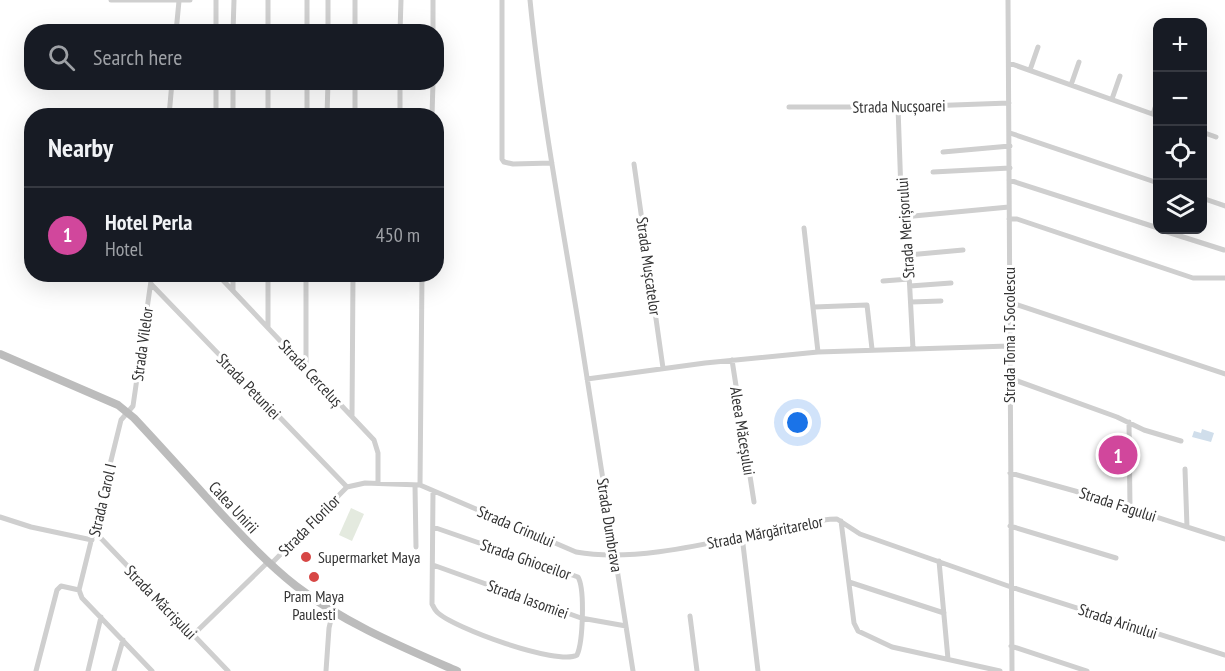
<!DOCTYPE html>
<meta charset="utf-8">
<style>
body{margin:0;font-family:"PT Sans Narrow",sans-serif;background:#20242c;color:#f1f3f6}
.controls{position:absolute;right:18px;top:18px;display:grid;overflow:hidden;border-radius:12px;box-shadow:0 6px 24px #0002}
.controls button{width:54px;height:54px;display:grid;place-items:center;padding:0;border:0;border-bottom:2px solid #363941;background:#171b24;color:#f1f3f6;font:30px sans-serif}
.you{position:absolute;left:798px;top:423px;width:21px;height:21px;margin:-15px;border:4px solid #fff;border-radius:50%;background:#1a73e8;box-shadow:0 0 0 9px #1a73e833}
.badge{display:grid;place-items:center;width:39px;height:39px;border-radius:50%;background:#d93025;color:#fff;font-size:20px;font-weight:700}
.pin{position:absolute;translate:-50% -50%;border:3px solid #fff;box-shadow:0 2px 6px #0006}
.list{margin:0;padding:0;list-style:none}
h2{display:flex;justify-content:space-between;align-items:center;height:78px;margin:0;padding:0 24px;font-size:26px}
h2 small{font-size:20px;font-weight:400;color:#9ea1a6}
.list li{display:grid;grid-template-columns:39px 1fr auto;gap:18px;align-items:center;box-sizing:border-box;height:96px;padding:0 24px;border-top:2px solid #363941}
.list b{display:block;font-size:22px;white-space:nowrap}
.list p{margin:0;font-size:20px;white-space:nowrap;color:#9ea1a6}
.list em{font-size:20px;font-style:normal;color:#9ea1a6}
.icon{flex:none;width:33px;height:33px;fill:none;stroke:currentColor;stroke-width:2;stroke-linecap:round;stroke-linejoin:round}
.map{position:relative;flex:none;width:1225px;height:671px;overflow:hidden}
.search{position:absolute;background:#171b24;box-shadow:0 6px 24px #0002;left:24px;top:24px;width:420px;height:66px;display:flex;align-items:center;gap:15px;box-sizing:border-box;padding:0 21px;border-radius:24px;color:#9ea1a6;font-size:22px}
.panel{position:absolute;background:#171b24;box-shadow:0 6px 24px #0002;left:24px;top:108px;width:420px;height:174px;border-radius:24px}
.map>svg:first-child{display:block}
.green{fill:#e4eadf}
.water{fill:#d0deeb}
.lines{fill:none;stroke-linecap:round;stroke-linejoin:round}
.street{stroke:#cfcfcf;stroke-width:5}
.secondary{stroke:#bcbcbc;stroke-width:8}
.poi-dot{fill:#d74745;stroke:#fff;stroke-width:2}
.labels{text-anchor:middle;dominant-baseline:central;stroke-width:6;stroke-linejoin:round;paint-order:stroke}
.street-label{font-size:16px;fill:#323232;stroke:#fff}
.poi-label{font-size:16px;fill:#323232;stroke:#fff;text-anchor:start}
</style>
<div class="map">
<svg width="1225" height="671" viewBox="0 0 1225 671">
<rect width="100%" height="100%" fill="#fff"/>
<path class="green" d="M 351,508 L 364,514 L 352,541 L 339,535 Z"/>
<path class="water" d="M 1202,429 L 1214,433 L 1211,442 L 1192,437 L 1194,431 L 1201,433 Z"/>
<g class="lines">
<path class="street" d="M 111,0 L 190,0
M 433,0 L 433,32
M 502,0 L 502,159 L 504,162 L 513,164 L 552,163
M 530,0 C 541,112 562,222 580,333 C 598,446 615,559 633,671
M 1008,0 L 1012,671
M 176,32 L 179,1
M 216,32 L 216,0
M 233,32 L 234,0
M 268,32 L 268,0
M 307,32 L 307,0
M 328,32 L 328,0
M 355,32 L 355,0
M 400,32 L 401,0
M 1009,63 L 1158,116
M 1030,70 L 1038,47
M 268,82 L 268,116
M 400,82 L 400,116
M 1071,85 L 1079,62
M 1112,99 L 1120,76
M 789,107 L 898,107 L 1009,103
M 898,107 L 901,193 L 908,255 L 913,349
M 1153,114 L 1158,99
M 169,116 L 172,82
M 216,116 L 216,82
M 233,116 L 233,82
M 307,116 L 307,82
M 327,116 L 328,82
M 355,116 L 355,82
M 432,116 L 433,82
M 1202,132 L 1216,137
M 1010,133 L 1158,183
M 943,152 L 1010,146
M 634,164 L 663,368
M 933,172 L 1010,168
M 1009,180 L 1158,228
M 1202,198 L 1225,206
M 903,217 L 1009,207
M 1009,219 L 1017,219 L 1193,278 L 1225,278
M 804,228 L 818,352
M 1161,230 L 1224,250
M 908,255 L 963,250
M 217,274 L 374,440 L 378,453 L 378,483
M 883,281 L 909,279
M 151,284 L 347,487
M 910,286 L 951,283
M 233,290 L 233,274
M 911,302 L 941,301
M 1009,302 L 1225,374
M 814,307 L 867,305 L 872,349
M 268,328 L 268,274
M 732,360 L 754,502
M 306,368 L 306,274
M 1009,378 L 1117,417 L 1144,430 L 1181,441
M 587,379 L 705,363 L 818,352 L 1009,346
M 352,416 L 353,274
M 1129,422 L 1130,508
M 1185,469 L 1187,527
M 1010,473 L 1075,491 L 1225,539
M 415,485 L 416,547
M 420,485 L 422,274
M 0,517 L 31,527 L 92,540
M 841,521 L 854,623 L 858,631 L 892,647 L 1000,671
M 1010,526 L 1116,558
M 433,527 L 578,577 C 585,589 583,642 577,655 C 558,666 453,628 437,612 C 434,609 434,607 432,604 L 433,491
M 95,532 L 228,671
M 742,536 L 758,671
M 939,561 L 948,659
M 270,565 L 347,487 L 365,483 L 420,485 L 576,552 C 638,563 717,541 778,529 C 797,526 818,519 837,519 L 860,534 L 1011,587 L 1225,655
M 433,565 L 581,618 L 626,626
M 849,582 L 944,613
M 79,590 L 121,420 L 133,406 L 152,274
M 79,590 L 82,598 L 152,671
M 690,616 L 697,671
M 193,635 L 268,562
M 1011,646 L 1087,671
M 36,671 L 57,590 L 61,586 L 79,590
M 88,671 L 101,617
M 114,671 L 123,640
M 326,671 L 329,628 L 333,611"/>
<path class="secondary" d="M 0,354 L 118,405 L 134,418 C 162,448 190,479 217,509 C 242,536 267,563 296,586 C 344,623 402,647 457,671"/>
</g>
<g class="poi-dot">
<circle cx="306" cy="557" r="6"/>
<circle cx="314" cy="577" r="6"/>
</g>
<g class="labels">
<g class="street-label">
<text transform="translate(899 106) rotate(-1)">Strada Nucșoarei</text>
<text transform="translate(905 228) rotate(-94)">Strada Merișorului</text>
<text transform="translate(649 266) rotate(82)">Strada Mușcatelor</text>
<text transform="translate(1009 335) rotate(-90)">Strada Toma T. Socolescu</text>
<text transform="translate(142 344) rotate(-82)">Strada Vilelor</text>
<text transform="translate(311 373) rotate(47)">Strada Cerceluș</text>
<text transform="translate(249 386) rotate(46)">Strada Petuniei</text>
<text transform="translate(743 431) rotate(81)">Aleea Măceșului</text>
<text transform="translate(102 500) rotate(-77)">Strada Carol I</text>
<text transform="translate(1118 504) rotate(18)">Strada Fagului</text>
<text transform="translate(234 507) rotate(47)">Calea Unirii</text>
<text transform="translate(309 525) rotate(-45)">Strada Florilor</text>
<text transform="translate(610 525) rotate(81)">Strada Dumbrava</text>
<text transform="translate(516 526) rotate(23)">Strada Crinului</text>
<text transform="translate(765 532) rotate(-11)">Strada Mărgăritarelor</text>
<text transform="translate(526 559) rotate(19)">Strada Ghioceilor</text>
<text transform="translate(528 599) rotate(20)">Strada Iasomiei</text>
<text transform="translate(161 602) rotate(46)">Strada Măcrișului</text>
<text transform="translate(1118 621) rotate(18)">Strada Arinului</text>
</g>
<g class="poi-label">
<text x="318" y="557">Supermarket Maya</text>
<text x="314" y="596" text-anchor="middle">Pram Maya<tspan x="314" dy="18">Paulesti</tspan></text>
</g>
</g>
</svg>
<div class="controls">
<button>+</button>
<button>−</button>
<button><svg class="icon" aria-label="locate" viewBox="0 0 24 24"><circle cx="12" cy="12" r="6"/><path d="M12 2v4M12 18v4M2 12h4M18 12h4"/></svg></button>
<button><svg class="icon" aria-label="layers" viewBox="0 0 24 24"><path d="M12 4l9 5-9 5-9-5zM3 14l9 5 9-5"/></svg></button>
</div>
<div class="you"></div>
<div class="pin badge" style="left:1118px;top:455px;background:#d1479c">1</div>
<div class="search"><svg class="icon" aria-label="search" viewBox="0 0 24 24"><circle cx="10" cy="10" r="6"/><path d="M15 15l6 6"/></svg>Search here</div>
<section class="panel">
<h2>Nearby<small></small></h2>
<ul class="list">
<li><span class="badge" style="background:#d1479c">1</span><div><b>Hotel Perla</b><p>Hotel</p></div><em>450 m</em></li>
</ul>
</section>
</div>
